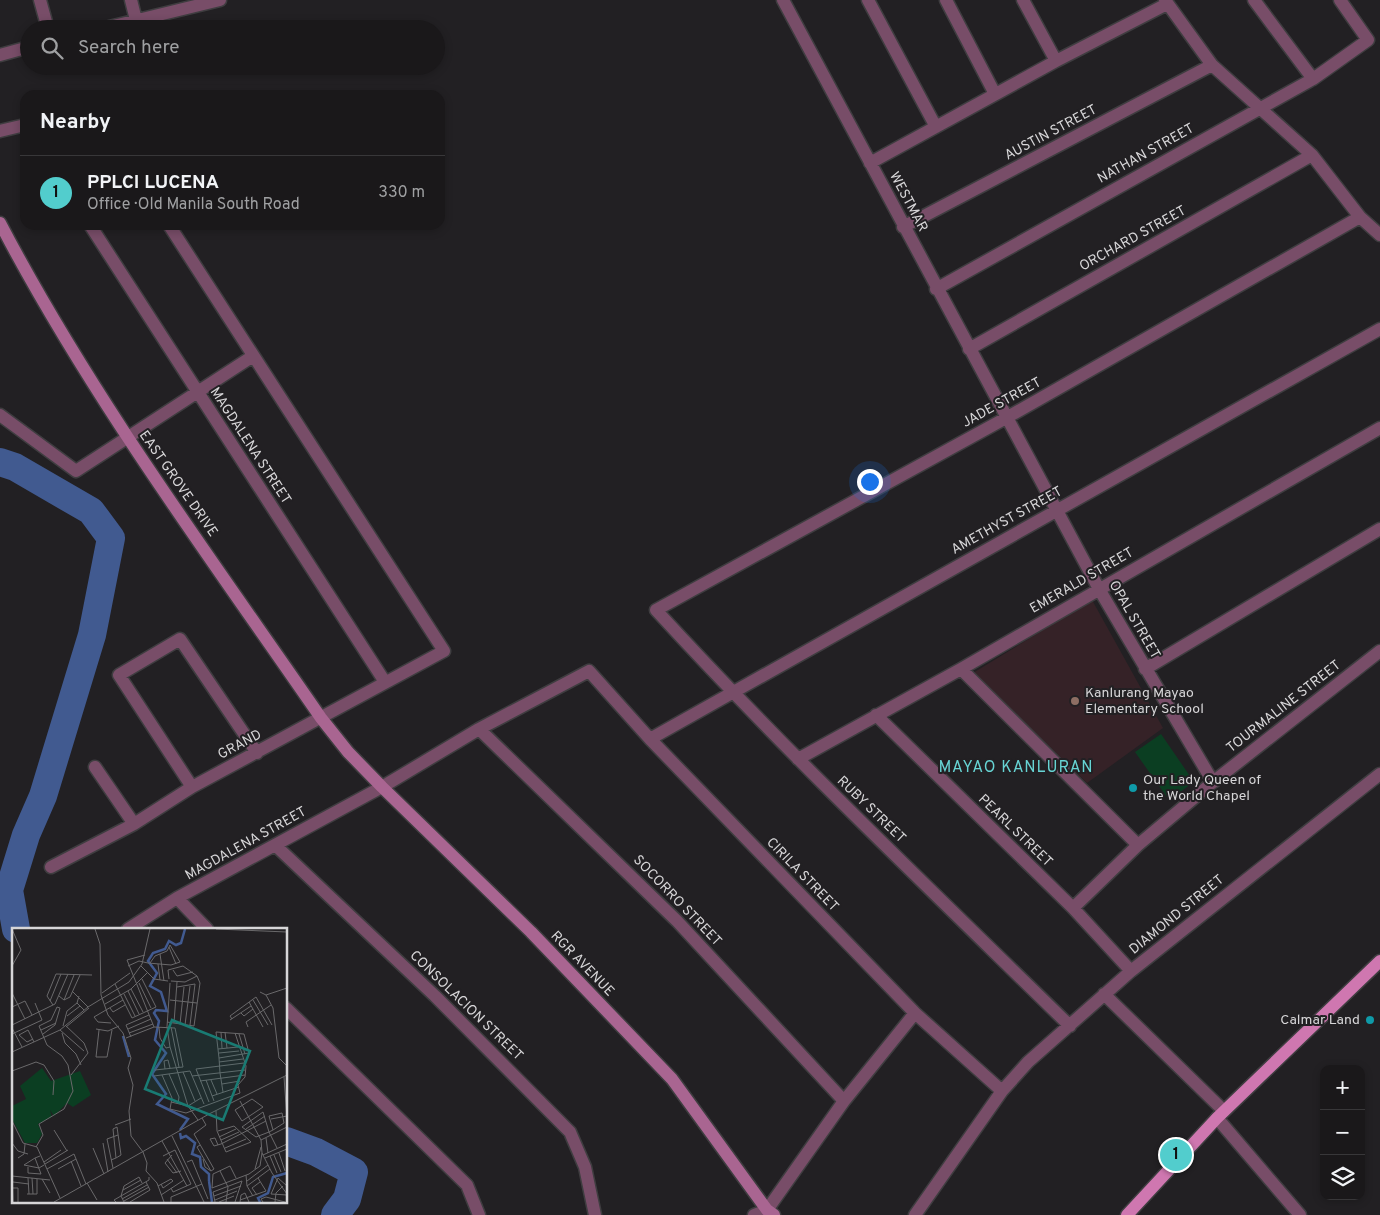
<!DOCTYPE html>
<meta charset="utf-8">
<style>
body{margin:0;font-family:Overpass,sans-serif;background:#272527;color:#f1f3f6}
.controls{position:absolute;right:15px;bottom:15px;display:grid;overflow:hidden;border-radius:10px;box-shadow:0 2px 8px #0003}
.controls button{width:45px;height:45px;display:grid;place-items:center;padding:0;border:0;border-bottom:1px solid #383739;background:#1a181a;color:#f1f3f6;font:25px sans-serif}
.you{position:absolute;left:869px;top:481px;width:18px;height:18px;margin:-12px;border:4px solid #fff;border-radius:50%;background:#1a73e8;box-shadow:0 0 0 8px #1a73e833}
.badge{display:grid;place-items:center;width:32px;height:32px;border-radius:50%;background:#52cdcd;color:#111;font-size:16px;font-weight:700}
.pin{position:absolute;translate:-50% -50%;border:2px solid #fff;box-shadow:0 1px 5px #0006}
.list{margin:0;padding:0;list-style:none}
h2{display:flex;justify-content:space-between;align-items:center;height:65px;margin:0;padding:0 20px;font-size:21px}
h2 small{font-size:16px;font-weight:400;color:#9fa0a2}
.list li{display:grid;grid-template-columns:32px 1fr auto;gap:15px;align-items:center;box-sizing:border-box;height:75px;padding:0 20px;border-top:1px solid #383739}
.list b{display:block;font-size:19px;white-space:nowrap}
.list p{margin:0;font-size:16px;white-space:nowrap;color:#9fa0a2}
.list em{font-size:16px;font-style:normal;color:#9fa0a2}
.icon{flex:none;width:28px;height:28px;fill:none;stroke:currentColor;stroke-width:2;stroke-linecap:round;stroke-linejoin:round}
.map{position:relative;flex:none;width:1380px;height:1215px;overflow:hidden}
.search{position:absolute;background:#1a181a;box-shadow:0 2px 8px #0003;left:20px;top:20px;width:425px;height:55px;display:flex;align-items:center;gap:12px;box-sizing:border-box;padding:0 18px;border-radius:28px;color:#9fa0a2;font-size:19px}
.panel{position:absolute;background:#1a181a;box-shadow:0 2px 8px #0003;left:20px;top:90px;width:425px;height:140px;border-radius:15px}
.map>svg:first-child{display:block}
.education{fill:#352227}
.green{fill:#0b3e22}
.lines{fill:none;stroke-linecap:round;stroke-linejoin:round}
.river{stroke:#415a90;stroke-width:28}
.street-casing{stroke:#3f3d40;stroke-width:15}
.secondary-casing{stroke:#3f3d40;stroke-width:15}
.primary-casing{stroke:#3f3d40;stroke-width:15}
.street{stroke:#784d68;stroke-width:12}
.secondary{stroke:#a96591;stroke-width:12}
.primary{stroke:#cf77b0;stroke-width:12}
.education-dot{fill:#8d6e63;stroke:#222023;stroke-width:2}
.culture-dot{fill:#0f9aa8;stroke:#222023;stroke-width:2}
.labels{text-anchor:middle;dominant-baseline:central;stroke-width:4;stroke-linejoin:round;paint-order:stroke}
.street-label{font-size:14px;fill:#d7d6d8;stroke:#222023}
.poi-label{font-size:14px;fill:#d7d6d8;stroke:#222023;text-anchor:start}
.quarter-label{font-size:16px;letter-spacing:1px;fill:#67d4d4;stroke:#222023}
.inset-river{fill:none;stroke:#415a90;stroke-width:2.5}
.inset-road{fill:none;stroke:#6a696b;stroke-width:1}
.view{fill:#197b73;fill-opacity:0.15;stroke:#197b73;stroke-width:2.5}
.inset-edge{fill:none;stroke:#d7d6d8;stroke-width:2.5}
</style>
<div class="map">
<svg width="1380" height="1215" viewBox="0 0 1380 1215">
<rect width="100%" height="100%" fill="#222023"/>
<path class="education" d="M 1092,600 L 1163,728 L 1087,783 L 973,673 Z"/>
<path class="green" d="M 1161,734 L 1194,782 L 1169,800 L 1135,752 Z"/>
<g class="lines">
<path class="river" d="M 0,462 L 15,467 L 91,511 L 111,538 L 92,635 L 43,796 L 26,835 L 9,890 L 16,929
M 286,1141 L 316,1152 L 354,1172 L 347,1199 L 335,1215"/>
<defs>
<path id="street" d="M 40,0 L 48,29
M 131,0 L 136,20
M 783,0 L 1099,589 L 1213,782
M 868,0 L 936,127
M 946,0 L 995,94
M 1023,0 L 1056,61
M 1165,0 L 1212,65 L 1312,155 L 1360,217 L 1380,235
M 1254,0 L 1313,79
M 101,29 L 220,0
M 0,55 L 29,47
M 0,131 L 25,125
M 870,163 L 1056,61 L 1167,4
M 90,225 L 385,682
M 903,227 L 1212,65
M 936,289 L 1313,79 L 1368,40 L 1340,0
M 969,349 L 1312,155
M 0,415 L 76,471 L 253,356
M 961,669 L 1138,845
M 1145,669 L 1380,529
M 876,715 L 1073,908 L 1131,971
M 479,729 L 677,921 L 844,1101
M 650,739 L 1380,329
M 798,759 L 961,669 L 1380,428
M 95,767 L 134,824
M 192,787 L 119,675 L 180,639 L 257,753
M 275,845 L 435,996 L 570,1132 L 585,1167 L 595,1215
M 51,867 L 134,824 L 192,787 L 444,651 L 169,225
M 177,898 L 207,929
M 1073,908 L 1138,845 L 1213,782 L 1380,651
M 128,929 L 177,898 L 382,787 L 479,729 L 589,671 L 650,739 L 915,1013 L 1002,1091
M 1104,994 L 1224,1111
M 286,1008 L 467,1185 L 479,1215
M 1070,1026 C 930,889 788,754 656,610 L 1006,418 L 1360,217
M 1217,1118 L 1300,1215
M 754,1215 L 767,1210 L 844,1101 L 915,1013
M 915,1215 L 1002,1091 L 1028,1062 L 1131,971 L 1380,774"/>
<path id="secondary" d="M 0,223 C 91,397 210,557 321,718 L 348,752 L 382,787 L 531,932 L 672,1079 L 767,1210 L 774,1215"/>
<path id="primary" d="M 1127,1215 L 1217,1118 L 1380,961"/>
</defs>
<use href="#street" class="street-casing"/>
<use href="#secondary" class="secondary-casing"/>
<use href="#primary" class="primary-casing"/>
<use href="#street" class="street"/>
<use href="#secondary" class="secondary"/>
<use href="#primary" class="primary"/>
</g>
<circle class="education-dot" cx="1075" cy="701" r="5"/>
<g class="culture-dot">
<circle cx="1133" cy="788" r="5"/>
<circle cx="1370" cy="1020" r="5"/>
</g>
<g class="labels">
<g class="street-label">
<text transform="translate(1051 133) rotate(-28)">AUSTIN STREET</text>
<text transform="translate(1146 154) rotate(-29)">NATHAN STREET</text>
<text transform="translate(908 202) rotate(62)">WESTMAR</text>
<text transform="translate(1133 239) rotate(-29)">ORCHARD STREET</text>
<text transform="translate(1002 403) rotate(-29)">JADE STREET</text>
<text transform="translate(250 446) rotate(57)">MAGDALENA STREET</text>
<text transform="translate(178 484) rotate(55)">EAST GROVE DRIVE</text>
<text transform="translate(1007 521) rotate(-29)">AMETHYST STREET</text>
<text transform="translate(1082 581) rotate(-30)">EMERALD STREET</text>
<text transform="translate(1134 620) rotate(60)">OPAL STREET</text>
<text transform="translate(1284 707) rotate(-38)">TOURMALINE STREET</text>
<text transform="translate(240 745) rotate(-28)">GRAND</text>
<text transform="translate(871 810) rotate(44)">RUBY STREET</text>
<text transform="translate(1015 831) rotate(44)">PEARL STREET</text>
<text transform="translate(246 844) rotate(-29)">MAGDALENA STREET</text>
<text transform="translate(802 875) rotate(46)">CIRILA STREET</text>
<text transform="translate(677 901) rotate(46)">SOCORRO STREET</text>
<text transform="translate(1177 915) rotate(-39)">DIAMOND STREET</text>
<text transform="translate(582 964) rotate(46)">RGR AVENUE</text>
<text transform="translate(466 1006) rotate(44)">CONSOLACION STREET</text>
</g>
<g class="poi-label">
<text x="1085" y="693">Kanlurang Mayao<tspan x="1085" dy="16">Elementary School</tspan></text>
<text x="1143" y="780">Our Lady Queen of<tspan x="1143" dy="16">the World Chapel</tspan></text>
<text x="1360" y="1020" text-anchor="end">Calmar Land</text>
</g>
<g class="quarter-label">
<text x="1016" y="768">MAYAO KANLURAN</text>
</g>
</g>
<g transform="translate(12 928)">
<rect width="275" height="275" fill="#222023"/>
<path d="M 30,140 L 39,153 L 68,143 L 79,167 L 61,179 L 55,175 L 42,188 L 38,182 L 40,189 L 26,196 L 30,206 L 25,215 L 13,215 L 0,191 L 0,178 L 14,171 L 8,158 Z" fill="#0b3e22"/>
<path class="inset-river" d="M 111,108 L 117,129M 168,202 L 176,191 L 145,176 L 154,166 L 140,146 L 154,125 L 143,112 L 147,93 L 142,85 L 144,82 L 155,83 L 149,64 L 138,58 L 145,45 L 136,33 L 141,25 L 153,21 L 157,13 L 164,17 L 169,15 L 173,1M 168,205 L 169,210 L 174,208 L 183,215 L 180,226 L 188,229 L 189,239 L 197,246 L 197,253M 197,253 L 200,274M 248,274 L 246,270 L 256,265 L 261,249 L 275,245"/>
<path class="inset-road" d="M 0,1 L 9,22 L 0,38M 83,1 L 88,16 L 89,67 L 96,87 L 111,105 L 119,130 L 116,140 L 121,157 L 117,183 L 119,208 L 131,224 L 135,235 L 134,243 L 145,255 L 152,274M 204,1 L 275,4M 157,19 L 164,36M 148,26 L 152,53M 133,27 L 115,32 L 142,99M 146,36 L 148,52M 116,38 L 127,33 L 136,35 L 159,37 L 168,34 L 158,17 L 155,23 L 143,28 L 138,35M 129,38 L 142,51 L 156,53M 161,42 L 165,48 L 181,44M 159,53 L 173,54 L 185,48M 127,55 L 139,80M 158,55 L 155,99 L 158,119 L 176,178 L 186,192M 103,56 L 120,90 L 144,79 L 130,51M 165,59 L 183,56M 119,61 L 131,84M 116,63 L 127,86M 61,64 L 76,79M 248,64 L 254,67 L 261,80 L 267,130 L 275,138M 0,65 L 13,91M 90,65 L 118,45M 112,66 L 123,88M 254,67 L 275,60M 47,68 L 52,72 L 62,47M 67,68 L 65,75 L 72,82M 52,72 L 58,69 L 68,47M 158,72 L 185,75M 241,72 L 256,97M 38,73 L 49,46M 237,74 L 251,99M 93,76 L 119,61 L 135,45M 41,77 L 35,68 L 44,46 L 80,47M 0,79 L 13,73 L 20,87M 98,80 L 101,84 L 113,77M 229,85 L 232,88 L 241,81M 55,88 L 68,78M 220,91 L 218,88 L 244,69 L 260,97M 218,92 L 239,78M 155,94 L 182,98 L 188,55 L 185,48 L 171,38 L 156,42 L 157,51M 99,95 L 86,94 L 82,89 L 111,72M 162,95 L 165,54M 168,96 L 172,59M 0,97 L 43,76 L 56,46M 53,97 L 72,115 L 76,125 L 59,147M 173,97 L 178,58M 178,97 L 183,56M 51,98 L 55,83 L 65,75M 54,99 L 77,80M 147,99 L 148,110 L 154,120 L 158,119M 159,99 L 167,139M 236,99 L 234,94 L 259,77M 0,100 L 10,119M 84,101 L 96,103 L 107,98M 116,101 L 139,91M 29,102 L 44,95M 48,102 L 72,123M 87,102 L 84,129 L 95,129 L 100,102M 209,104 L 210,120M 213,104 L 215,120M 50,105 L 53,115 L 64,126 L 69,137M 117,105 L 141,96M 0,106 L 30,92 L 23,75M 227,106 L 233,126M 119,109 L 114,97 L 137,87M 114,110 L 142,99 L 163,100 L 171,139 L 143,142M 21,111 L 15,114 L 7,107 L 16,102 L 22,114M 206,121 L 226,119M 0,124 L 48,102 L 76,79 L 117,54 L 130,36 L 138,1M 207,125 L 227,123M 207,130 L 237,125 L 232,106 L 204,104 L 207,130 L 208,145 L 211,164M 207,134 L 231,131M 153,141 L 152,133 L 156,132 L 158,140M 0,143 L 24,134 L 32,137 L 42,153 L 41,167M 171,144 L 183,173M 157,146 L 167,169 L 166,176M 150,147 L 160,170 L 158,181 L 174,185 L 228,165 L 226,157 L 233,149 L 234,138 L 223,105M 142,148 L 178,143 L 192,176M 180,148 L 233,142M 272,149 L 275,191M 194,152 L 202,173M 199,152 L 205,166M 188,153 L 233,147M 210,156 L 228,153M 200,168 L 227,159M 240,171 L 251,179 L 230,193 L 223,182 ZM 228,173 L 249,212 L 250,225 L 260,245 L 275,266M 159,174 L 176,178 L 189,170M 197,174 L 184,141 L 232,135M 204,183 L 205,203 L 214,224 L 239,214M 190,190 L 194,197 L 182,206 L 202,241 L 199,243M 259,191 L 275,188M 0,193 L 11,215 L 25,219 L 48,270M 103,197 L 119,191M 234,201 L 253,188M 42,202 L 55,223M 261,202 L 257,188 L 270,185 L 272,195 L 261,202 L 257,204 L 244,209 L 230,199 L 251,184 L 257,204 L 265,220M 206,203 L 222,198 L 239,214M 160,208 L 192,274M 207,209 L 224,201M 254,210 L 256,225M 209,212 L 227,204M 249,212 L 275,199M 150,213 L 175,258M 0,215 L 6,223 L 16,226M 91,215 L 96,244M 188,217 L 185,219 L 199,243M 206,217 L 203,210 L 198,211 L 202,218 L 209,216 L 254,193M 24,219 L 31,207 L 27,196 L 52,181 L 61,163 L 56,137 L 50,128 L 35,117 L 27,98 L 39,92 L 45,79 L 48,80 L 43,97 L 31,106M 81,220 L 92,246M 213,220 L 234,211M 267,225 L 273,243M 160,227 L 153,235 L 161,245 L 169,243M 251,227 L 275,216M 262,227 L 269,244M 151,228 L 163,222 L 179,256 L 161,264 L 159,260M 258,228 L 265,245M 6,230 L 12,226 L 13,216M 23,230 L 12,237 L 27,240 L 32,237M 253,230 L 275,221M 155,231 L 165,245M 191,231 L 193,239 L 199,243M 99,232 L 104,230 L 109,227 L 105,199 L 101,201 L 104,230M 59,233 L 69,258M 32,234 L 49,222M 175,234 L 180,232 L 196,271M 33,236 L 56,222M 16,239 L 16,245 L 29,246 L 23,230 L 28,228M 101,240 L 95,211 L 106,207M 35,241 L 62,226 L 74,256M 46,241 L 64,231M 243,241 L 249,219M 208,243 L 216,259 L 214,274M 0,244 L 1,274M 201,246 L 200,260 L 237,246 L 248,238 L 250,225M 201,246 L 218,238 L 224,250M 234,247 L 235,258 L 241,268M 0,248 L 38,252M 16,250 L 17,266M 20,250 L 21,266M 30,251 L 38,265M 235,253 L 256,237M 1,254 L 17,256M 75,255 L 85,272M 146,258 L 159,251 L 161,253 L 151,260 L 149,256M 235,258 L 258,241M 275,258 L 266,250 L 259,266 L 275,267M 1,260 L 6,260 L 6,274M 111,262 L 129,252M 15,266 L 25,266 L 25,251M 149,267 L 172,252M 245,267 L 240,260 L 248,254M 202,268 L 229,258M 110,271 L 135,257M 203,272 L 225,263M 228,272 L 254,263 L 246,250M 112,273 L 137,259M 42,274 L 197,186 L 275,147M 104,274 L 102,272 L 137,252 L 137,249M 112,274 L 109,268 L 112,258 L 127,249 L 130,255M 118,274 L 138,262 L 134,254M 159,274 L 159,269 L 190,256M 203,274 L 201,264 L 230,253 L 223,274M 207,274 L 222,268M 228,274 L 229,267 L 233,265 L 237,274M 251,274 L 249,271 L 254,269 L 273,274M 263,274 L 264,265 L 271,258"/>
<path class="view" d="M 160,92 L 238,123 L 211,192 L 133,161 Z"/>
<rect width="275" height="275" class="inset-edge"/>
</g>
</svg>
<div class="controls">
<button>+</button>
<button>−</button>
<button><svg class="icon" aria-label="layers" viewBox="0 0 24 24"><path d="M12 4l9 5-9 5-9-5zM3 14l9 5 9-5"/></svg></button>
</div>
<div class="you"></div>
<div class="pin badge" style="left:1176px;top:1155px">1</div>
<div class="search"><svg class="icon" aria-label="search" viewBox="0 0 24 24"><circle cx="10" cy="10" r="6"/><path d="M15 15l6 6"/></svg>Search here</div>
<section class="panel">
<h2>Nearby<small></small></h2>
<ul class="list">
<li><span class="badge">1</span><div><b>PPLCI LUCENA</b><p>Office · Old Manila South Road</p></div><em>330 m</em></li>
</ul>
</section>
</div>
